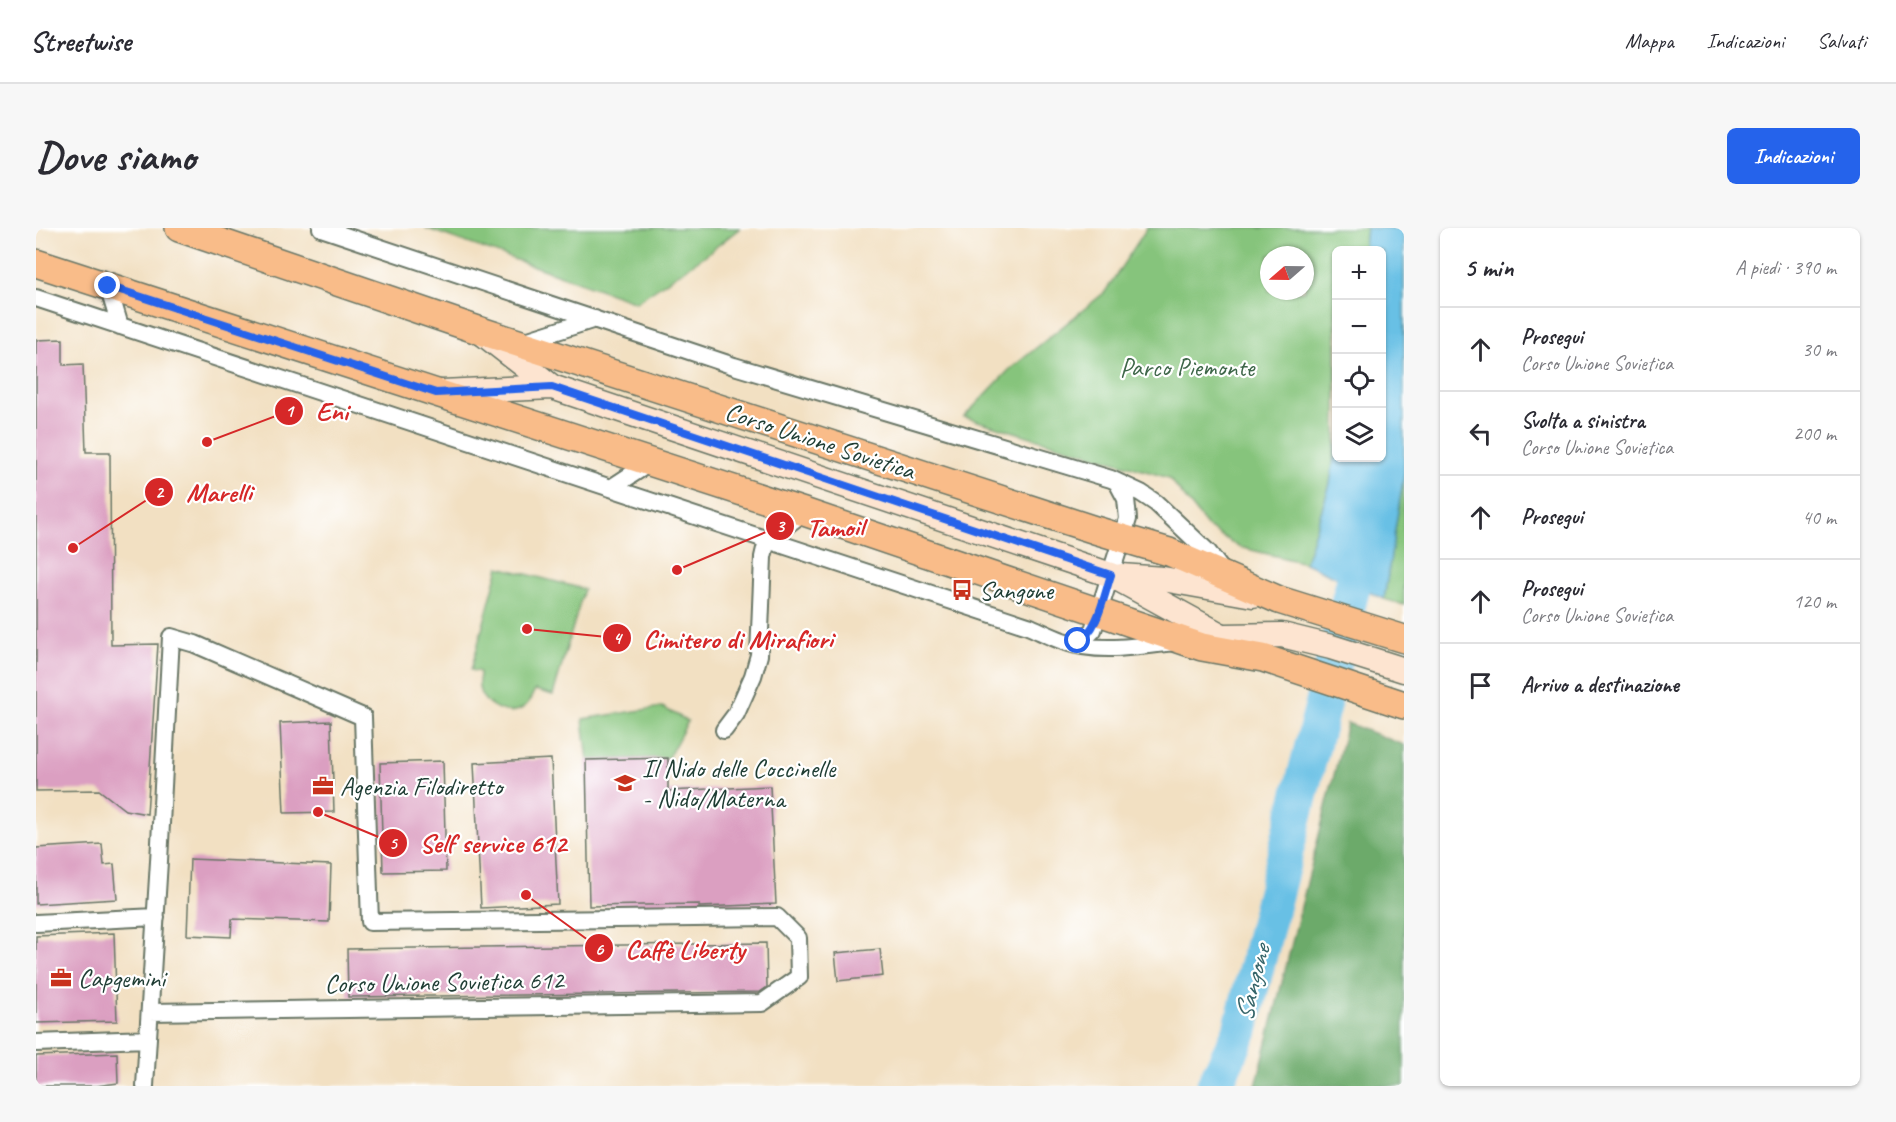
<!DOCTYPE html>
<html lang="it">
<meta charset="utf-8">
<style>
body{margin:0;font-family:Caveat,sans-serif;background:#f7f7f7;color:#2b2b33}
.controls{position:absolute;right:18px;top:18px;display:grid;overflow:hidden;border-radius:9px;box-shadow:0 2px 4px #0004}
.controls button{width:54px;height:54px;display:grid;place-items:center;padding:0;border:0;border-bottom:2px solid #e1e1e2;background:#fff;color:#2b2b33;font:30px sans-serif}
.compass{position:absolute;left:1224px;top:18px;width:54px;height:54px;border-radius:50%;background:#fff;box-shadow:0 2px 4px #0004;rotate:250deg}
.stop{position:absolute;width:18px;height:18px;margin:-14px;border:4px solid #2563eb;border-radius:50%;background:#fff}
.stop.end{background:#2563eb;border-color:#fff;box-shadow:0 2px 6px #0008}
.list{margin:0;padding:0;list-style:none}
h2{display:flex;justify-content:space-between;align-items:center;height:78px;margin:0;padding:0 24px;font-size:26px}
h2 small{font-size:20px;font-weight:400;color:#7c7c81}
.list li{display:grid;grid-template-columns:39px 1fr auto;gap:18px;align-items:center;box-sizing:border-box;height:84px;padding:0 24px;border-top:2px solid #e1e1e2}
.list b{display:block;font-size:22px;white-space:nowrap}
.list p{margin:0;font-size:20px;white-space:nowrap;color:#7c7c81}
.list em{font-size:20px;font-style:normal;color:#7c7c81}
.icon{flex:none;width:33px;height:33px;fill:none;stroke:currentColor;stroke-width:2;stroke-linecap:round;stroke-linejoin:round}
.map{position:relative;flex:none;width:1368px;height:858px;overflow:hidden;border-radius:9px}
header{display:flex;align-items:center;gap:36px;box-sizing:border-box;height:84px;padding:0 30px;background:#fff;border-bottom:2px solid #e1e1e2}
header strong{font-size:28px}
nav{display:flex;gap:33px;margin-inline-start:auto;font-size:21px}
.intro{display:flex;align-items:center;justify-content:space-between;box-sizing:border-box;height:144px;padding:0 36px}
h1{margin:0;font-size:42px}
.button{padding:15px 27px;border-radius:9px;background:#2563eb;color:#fff;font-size:21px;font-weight:700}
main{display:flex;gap:36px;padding:0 36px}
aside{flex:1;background:#fff;border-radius:9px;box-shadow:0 2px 4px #0004}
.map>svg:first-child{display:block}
.green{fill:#86c47b;stroke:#528058;stroke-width:1.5;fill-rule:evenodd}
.forest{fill:#6caa6b;stroke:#467450;stroke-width:1.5}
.water{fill:#68c0e5;stroke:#447e8c;stroke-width:1.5}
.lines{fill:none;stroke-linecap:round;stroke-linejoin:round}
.river{stroke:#68c0e5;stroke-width:36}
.building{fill:#db9fc1}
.street-casing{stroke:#697666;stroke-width:20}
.secondary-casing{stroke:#697666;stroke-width:27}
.primary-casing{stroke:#697666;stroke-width:30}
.street{stroke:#fff;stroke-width:16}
.secondary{stroke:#fde4d0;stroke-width:24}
.primary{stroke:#f9bc89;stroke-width:27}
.route{stroke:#2563eb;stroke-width:8}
.labels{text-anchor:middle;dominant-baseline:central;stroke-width:4.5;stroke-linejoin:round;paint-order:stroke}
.park-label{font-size:26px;fill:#3e6649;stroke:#fff}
.street-label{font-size:26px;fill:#1f3d34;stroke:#fff}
.poi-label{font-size:26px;fill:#1f3d34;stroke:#fff;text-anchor:start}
.water-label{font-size:27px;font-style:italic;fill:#356469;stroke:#fff}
.leader{fill:none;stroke:#d62828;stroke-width:2}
.callout-dot{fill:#d62828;stroke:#fff;stroke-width:2}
.mark-label{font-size:18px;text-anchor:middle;font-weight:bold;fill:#fff}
.callout-label{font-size:27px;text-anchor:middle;font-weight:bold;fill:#d62828;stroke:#fff;stroke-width:4.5;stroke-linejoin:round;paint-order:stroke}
</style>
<header>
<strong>Streetwise</strong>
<nav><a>Mappa</a><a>Indicazioni</a><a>Salvati</a></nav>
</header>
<div class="intro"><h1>Dove siamo</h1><a class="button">Indicazioni</a></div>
<main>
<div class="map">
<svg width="1368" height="858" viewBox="0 0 1368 858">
<rect width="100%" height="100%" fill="#fff"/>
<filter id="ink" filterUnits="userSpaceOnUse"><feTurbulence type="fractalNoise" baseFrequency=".0167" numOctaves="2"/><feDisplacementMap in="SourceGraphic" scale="12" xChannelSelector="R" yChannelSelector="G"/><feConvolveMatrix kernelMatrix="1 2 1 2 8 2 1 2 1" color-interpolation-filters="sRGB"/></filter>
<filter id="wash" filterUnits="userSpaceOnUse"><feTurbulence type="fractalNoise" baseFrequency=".008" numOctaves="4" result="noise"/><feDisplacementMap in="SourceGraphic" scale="24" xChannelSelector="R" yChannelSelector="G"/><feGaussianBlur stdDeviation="1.35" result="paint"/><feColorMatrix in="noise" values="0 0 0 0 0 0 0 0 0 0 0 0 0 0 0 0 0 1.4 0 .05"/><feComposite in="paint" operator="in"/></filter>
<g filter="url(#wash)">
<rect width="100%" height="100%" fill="#f2e0c2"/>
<path class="green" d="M 389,0 L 704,0 L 667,29 L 600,74 Z
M 1111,0 L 1330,0 L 1328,22 L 1300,22 L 1300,217 L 1294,256 L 1269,335 L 1203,319 L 1172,299 L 1133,250 L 928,189 L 973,142 L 1069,64 ZM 1233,27 L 1269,27 L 1269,63 L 1233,63 Z
M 1368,246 L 1368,377 L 1348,371 Z
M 463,339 L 548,361 L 517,467 L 499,462 C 495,469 493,477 485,481 C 470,489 445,476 443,459 C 442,455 444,449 444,444 L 435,442 Z
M 626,479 L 652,493 L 632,530 L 552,532 L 547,491 Z"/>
<path class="forest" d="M 1311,495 L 1368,517 L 1368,858 L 1220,858 Z"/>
<path class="water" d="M 1330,0 L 1368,0 L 1368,246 L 1348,371 L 1269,335 L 1294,256 L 1300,217 L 1300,230 L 1346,230 L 1346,22 L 1328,22 Z"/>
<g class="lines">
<path class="river" d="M 1178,858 L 1204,804 L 1329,310"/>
</g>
<g id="blocks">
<path class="building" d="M 27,111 L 27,137 L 47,136 L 50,224 L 74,224 L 75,417 L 122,416 L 111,586 L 89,582 L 63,562 L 0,563 L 0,112 Z
M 295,493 L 298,584 L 248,585 L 244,495 Z
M 632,530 L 632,563 L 734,558 L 740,676 L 663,679 L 663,676 L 553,678 L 550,532 Z
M 515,531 L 522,676 L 445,680 L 438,535 Z
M 407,533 L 410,643 L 347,644 L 344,535 Z
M 66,616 L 68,637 L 78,636 L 81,671 L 0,676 L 0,620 Z
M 154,631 L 295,637 L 293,694 L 196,691 L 195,709 L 151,707 Z
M 78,705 L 81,793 L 0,795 L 0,708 Z
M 730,715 L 731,759 L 724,764 L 312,769 L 311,721 Z
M 844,721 L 847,748 L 802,753 L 799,725 Z
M 81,825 L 82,855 L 60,858 L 0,858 L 0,828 Z"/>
</g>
</g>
<g filter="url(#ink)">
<use href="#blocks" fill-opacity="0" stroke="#697666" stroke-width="1.5"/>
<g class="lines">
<defs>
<path id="street" d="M 285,0 L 698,138 L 1075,251 L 1105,265 L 1120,275 L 1172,324 L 1187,344
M 72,58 L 84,98
M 0,70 L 992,398 C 1004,403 1015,409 1027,413 C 1063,426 1103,418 1139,414
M 483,115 L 559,91
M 575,260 L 615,234
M 1035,415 L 1049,410 L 1057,402 L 1092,291 L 1090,271 L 1081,254
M 688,502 L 700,486 L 717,448 L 723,427 L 727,329 L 731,312 L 768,284
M 0,695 L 120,689
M 0,815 L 112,811
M 109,858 L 123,633 L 135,409 L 159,416 L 327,489 L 334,694 L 741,689 L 762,710 L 763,749 L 726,775 L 114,784"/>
<path id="secondary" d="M 449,107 L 516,159 L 1075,347 L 1219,426
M 406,164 L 516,159
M 1085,348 L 1127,351 L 1217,367
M 1190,408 L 1246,407 L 1295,419 L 1368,442"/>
<path id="primary" d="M 143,0 L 442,102 L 1059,302 L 1133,324 L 1243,372 L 1368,411
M 0,35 L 768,284 L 1166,419 L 1227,430 L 1368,477"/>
</defs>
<use href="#street" class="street-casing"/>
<use href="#secondary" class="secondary-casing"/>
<use href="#primary" class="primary-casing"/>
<use href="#street" class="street"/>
<use href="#secondary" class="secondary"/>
<use href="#primary" class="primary"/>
</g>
</g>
<g class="lines" filter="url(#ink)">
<path class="route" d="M 72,58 L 400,165 L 516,159 L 1075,347 C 1068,367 1062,404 1042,413"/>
</g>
<defs>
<symbol id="bus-bare" viewBox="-9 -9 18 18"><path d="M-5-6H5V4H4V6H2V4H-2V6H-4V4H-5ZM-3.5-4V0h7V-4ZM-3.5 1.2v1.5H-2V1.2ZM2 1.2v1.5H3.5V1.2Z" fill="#c8321e" stroke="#fff" stroke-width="2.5" paint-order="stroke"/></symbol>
<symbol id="school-bare" viewBox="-9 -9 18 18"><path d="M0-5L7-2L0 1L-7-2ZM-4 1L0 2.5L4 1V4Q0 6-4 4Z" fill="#c8321e" stroke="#fff" stroke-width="2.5" paint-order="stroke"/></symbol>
<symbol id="office-bare" viewBox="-9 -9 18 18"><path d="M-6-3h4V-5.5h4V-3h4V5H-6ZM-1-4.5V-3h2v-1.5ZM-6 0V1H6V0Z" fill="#c8321e" stroke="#fff" stroke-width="2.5" paint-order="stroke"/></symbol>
</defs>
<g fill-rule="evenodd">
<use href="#bus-bare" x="911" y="347" width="30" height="30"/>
<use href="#school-bare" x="574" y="540" width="30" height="30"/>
<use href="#office-bare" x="272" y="543" width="30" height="30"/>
<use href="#office-bare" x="10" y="735" width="30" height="30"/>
</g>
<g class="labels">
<g class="park-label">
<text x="1151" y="139">Parco Piemonte</text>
</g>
<g class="street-label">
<text transform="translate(784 213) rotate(18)">Corso Unione Sovietica</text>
<text transform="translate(408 754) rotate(-1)">Corso Unione Sovietica 612</text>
</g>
<g class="poi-label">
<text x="943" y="362">Sangone</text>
<text x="606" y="540">Il Nido delle Coccinelle<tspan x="606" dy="30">- Nido/Materna</tspan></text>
<text x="304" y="558">Agenzia Filodiretto</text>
<text x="42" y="750">Capgemini</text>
</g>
<g class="water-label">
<text transform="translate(1216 755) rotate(-76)">Sangone</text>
</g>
</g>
<path class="leader" d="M171 214L253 183M37 320L123 264M641 342L744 298M491 401L581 410M282 584L357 615M490 667L563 720"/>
<g class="callout-dot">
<circle cx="171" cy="214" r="6"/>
<circle cx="37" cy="320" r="6"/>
<circle cx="641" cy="342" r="6"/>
<circle cx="491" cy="401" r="6"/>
<circle cx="282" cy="584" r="6"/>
<circle cx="490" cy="667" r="6"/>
<circle cx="253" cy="183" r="15"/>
<circle cx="123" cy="264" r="15"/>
<circle cx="744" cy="298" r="15"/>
<circle cx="581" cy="410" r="15"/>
<circle cx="357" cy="615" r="15"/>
<circle cx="563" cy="720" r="15"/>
</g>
<g class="mark-label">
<text x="253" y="189">1</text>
<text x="123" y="270">2</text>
<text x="744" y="304">3</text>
<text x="581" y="416">4</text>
<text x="357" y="621">5</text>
<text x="563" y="727">6</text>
</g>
<g class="callout-label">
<text x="296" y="192">Eni</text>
<text x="183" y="273">Marelli</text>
<text x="799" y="308">Tamoil</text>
<text x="702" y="420">Cimitero di Mirafiori</text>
<text x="457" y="624">Self service 612</text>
<text x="649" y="730">Caffè Liberty</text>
</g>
</svg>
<div class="controls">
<button>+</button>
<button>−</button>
<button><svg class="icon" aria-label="locate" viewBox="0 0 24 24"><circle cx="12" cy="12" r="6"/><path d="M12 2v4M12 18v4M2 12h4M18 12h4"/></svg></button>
<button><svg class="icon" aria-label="layers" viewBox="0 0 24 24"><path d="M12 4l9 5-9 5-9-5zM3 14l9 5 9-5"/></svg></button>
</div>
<svg class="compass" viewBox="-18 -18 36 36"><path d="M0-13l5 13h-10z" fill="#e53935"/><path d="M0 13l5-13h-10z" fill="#7c7c81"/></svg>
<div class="stop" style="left:1042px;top:413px"></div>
<div class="stop end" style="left:72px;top:58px"></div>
</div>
<aside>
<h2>5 min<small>A piedi · 390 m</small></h2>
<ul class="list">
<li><svg class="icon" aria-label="ahead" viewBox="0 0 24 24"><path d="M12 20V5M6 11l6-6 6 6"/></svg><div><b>Prosegui</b><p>Corso Unione Sovietica</p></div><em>30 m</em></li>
<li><svg class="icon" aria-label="left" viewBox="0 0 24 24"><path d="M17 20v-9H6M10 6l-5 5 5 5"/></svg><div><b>Svolta a sinistra</b><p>Corso Unione Sovietica</p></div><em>200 m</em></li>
<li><svg class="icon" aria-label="ahead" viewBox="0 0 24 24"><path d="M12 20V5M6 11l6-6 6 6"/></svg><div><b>Prosegui</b></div><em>40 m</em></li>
<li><svg class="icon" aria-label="ahead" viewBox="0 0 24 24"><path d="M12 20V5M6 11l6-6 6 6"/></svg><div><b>Prosegui</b><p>Corso Unione Sovietica</p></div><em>120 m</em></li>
<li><svg class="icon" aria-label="arrive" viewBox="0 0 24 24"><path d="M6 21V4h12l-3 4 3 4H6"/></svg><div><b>Arrivo a destinazione</b></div></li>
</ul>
</aside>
</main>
